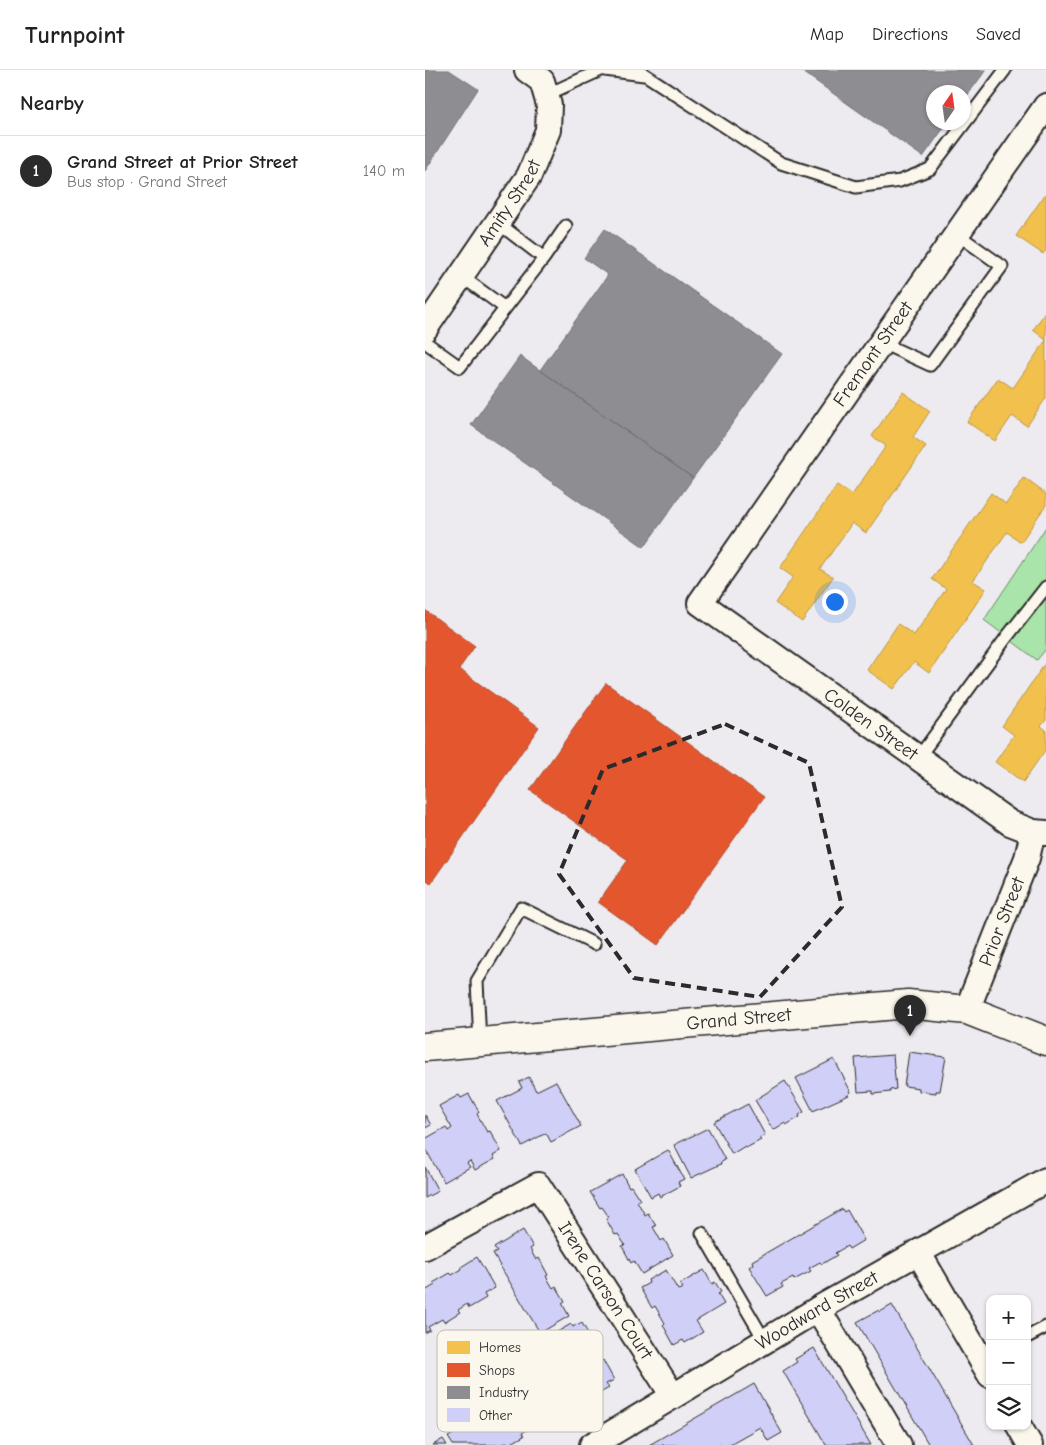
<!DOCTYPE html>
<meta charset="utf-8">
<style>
body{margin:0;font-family:"Comic Neue",sans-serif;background:#f6f6f6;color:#222}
.controls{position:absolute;right:15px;bottom:15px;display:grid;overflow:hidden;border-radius:10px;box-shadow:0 1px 4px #0004}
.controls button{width:45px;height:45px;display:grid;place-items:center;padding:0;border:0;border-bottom:1px solid #e0e0e0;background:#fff;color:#222;font:25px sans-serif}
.compass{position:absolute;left:501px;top:15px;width:45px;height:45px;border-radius:50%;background:#fff;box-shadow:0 1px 4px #0004;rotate:13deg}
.you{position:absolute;left:409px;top:531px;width:18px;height:18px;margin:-12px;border:4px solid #fff;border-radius:50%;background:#1a73e8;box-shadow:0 0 0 8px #1a73e833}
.badge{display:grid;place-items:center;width:32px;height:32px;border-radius:50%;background:#2b2b2b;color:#fff;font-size:16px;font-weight:700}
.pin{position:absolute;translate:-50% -41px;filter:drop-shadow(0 1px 2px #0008)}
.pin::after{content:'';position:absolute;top:26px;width:18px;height:15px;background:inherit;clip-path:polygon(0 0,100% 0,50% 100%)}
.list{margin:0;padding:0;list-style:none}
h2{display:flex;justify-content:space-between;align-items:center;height:65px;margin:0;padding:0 20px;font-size:21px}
h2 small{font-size:16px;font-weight:400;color:#767676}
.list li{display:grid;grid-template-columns:32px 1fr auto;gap:15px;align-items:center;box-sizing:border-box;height:70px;padding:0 20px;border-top:1px solid #e0e0e0}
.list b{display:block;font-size:19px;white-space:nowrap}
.list p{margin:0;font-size:16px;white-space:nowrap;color:#767676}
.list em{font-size:16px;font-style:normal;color:#767676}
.icon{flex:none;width:28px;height:28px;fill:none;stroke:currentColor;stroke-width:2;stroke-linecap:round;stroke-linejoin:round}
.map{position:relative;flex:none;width:621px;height:1375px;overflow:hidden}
header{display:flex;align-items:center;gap:30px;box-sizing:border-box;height:70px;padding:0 25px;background:#fff;border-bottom:1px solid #e0e0e0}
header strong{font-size:24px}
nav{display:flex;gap:28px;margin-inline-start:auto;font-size:18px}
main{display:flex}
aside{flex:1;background:#fff}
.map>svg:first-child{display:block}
.green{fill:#a9e4aa;stroke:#6a886a}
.homes{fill:#f2c14e;stroke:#b69444}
.shops{fill:#e4572e;stroke:#ac4a2d}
.industry{fill:#8d8d92;stroke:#707073}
.building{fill:#d0cff8;stroke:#2b2b2b}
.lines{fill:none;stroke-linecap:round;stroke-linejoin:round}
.service-casing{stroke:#2b2b2b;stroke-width:15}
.minor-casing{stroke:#2b2b2b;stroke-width:28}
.secondary-casing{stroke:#2b2b2b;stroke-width:31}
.service{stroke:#fbf7ec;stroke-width:11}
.minor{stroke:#fbf7ec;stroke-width:24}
.secondary{stroke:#fbf7ec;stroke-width:28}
.marked{fill:none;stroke:#2b2b2b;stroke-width:4;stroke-dasharray:10 6;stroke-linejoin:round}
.labels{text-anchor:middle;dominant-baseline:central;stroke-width:5;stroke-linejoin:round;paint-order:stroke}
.street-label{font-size:19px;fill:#2b2b2b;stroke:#fbf7ec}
.key{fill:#fbf7ec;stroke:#bdbab2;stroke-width:1}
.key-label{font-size:14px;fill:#2b2b2b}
</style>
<header>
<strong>Turnpoint</strong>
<nav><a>Map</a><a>Directions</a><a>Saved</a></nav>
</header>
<main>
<aside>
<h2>Nearby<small></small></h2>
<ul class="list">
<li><span class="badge">1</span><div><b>Grand Street at Prior Street</b><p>Bus stop · Grand Street</p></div><em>140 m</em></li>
</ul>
</aside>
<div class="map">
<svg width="621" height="1375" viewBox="0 0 621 1375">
<rect width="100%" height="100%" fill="#eeebf0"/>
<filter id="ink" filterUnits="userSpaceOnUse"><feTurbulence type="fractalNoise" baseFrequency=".02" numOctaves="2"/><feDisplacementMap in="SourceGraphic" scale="10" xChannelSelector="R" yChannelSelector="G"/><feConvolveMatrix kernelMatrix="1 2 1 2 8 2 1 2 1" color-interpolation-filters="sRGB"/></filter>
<g filter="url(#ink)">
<path class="green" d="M 621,457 L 621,579 L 612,590 L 559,550 Z"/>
<path class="homes" d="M 621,123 L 621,180 L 618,184 L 591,166 Z
M 621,241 L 621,328 L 602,356 L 587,346 L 570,371 L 542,352 L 573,308 L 588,318 L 621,270 L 608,260 Z
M 478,322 L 505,341 L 488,367 L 501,376 L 441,463 L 427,453 L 395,499 L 408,507 L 377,552 L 350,533 L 368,507 L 355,498 L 412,415 L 427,425 L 461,376 L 447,366 Z
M 599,408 L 621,424 L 621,435 L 596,472 L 582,462 L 548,511 L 561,519 L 504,603 L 489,592 L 469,619 L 442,600 L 473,554 L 489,565 L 521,519 L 507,509 L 566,423 L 581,434 Z
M 621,592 L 621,650 L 616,656 L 621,660 L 621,679 L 598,712 L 570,692 L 589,665 L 577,656 Z"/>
<path class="shops" d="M 0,540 L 50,576 L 34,599 L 114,657 L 6,813 L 0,809 Z
M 181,613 L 339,727 L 233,875 L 173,832 L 203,790 L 105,720 Z"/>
<path class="industry" d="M 0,0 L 24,0 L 53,19 L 0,101 Z
M 375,0 L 561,0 L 538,31 L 538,22 L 508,22 L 508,52 L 523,52 L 498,87 Z
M 180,159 L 357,284 L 268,408 L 115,300 L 183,205 L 159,188 Z
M 95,286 L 268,408 L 219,477 L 46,355 Z"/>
<path class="building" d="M 484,982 L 521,987 L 515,1021 L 511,1021 L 511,1023 L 494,1021 L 494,1018 L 479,1016 Z
M 468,985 L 471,1019 L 465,1020 L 465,1022 L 448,1024 L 448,1021 L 433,1022 L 430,988 Z
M 409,989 L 426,1022 L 424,1024 L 424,1025 L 388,1041 L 371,1008 Z
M 104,1007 L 111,1021 L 131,1011 L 156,1056 L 126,1072 L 121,1063 L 97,1076 L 72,1031 L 97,1018 L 94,1012 Z
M 360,1011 L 379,1042 L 374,1045 L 375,1047 L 361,1055 L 360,1053 L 348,1060 L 330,1030 Z
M 44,1024 L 54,1042 L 52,1044 L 62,1062 L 65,1061 L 76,1081 L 68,1086 L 70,1089 L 50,1100 L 45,1091 L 42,1093 L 45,1097 L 19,1112 L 0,1078 L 0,1069 L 21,1057 L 23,1061 L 27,1058 L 14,1036 L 34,1025 L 36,1028 Z
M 323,1034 L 340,1065 L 334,1068 L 336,1070 L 321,1078 L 320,1076 L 307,1084 L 289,1052 Z
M 0,1045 L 6,1055 L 0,1058 Z
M 283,1058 L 300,1090 L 295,1093 L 296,1094 L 266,1108 L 249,1075 Z
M 243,1080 L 259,1109 L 253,1112 L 255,1116 L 235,1127 L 233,1123 L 226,1127 L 210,1099 Z
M 0,1097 L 13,1121 L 0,1128 Z
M 197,1104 L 204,1117 L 206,1116 L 215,1130 L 212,1131 L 220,1145 L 223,1143 L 231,1156 L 228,1157 L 236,1171 L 239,1169 L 248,1185 L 217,1204 L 209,1191 L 206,1193 L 197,1176 L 200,1175 L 193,1164 L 190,1165 L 181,1149 L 184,1147 L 177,1137 L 175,1138 L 165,1122 Z
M 417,1139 L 419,1142 L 422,1140 L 439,1170 L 424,1179 L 422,1176 L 410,1183 L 412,1185 L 397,1194 L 395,1192 L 384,1198 L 386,1201 L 369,1210 L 368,1208 L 356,1214 L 358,1217 L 342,1226 L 324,1197 L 328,1194 L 327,1191 Z
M 98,1160 L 108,1177 L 105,1179 L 111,1190 L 114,1188 L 123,1205 L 121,1206 L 128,1218 L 131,1216 L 140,1231 L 137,1233 L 144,1246 L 115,1263 L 68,1184 L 72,1182 L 69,1178 Z
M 52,1187 L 70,1218 L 59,1224 L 61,1228 L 44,1238 L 42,1234 L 33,1240 L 35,1242 L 19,1252 L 17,1249 L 3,1257 L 5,1260 L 0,1263 L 0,1221 L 10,1215 L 8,1213 L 25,1203 L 27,1205 L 37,1199 L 36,1197 Z
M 241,1200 L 253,1220 L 258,1218 L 255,1214 L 279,1200 L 287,1214 L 290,1212 L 296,1222 L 293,1224 L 299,1234 L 271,1251 L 278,1262 L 260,1273 L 258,1270 L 249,1275 L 238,1255 L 240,1253 L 230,1236 L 227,1238 L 215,1218 L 224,1213 L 223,1210 Z
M 467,1235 L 549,1375 L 504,1375 L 432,1252 L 454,1240 L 455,1242 Z
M 157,1253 L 168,1272 L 164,1274 L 175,1292 L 178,1290 L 189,1310 L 181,1314 L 184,1318 L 164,1329 L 157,1317 L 130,1333 L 108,1295 L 131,1281 L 135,1288 L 139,1286 L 127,1265 L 146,1254 L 148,1257 L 152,1254 L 153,1255 Z
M 389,1278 L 446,1375 L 401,1375 L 358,1301 L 372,1292 L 370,1289 Z
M 329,1314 L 357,1363 L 343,1371 L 335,1357 L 303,1375 L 224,1375 Z
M 104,1320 L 106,1323 L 109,1321 L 126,1350 L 108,1360 L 106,1357 L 97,1363 L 99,1366 L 83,1375 L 82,1372 L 76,1375 L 28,1375 L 23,1367 Z
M 18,1369 L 22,1375 L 8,1375 Z"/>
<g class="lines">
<defs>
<path id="service" d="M 180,0 L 219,5
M 213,0 L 356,93 L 431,117 L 475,111 L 505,99 L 580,0
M 121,25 L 176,0
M 119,188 L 141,156
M 36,206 L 80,238
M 0,272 L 35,297 L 119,188 L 73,153
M 457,273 L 505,295 L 577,196 L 532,164
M 493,688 L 581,568 L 621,517
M 55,972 L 52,911 L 96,838 L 169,874
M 277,1163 L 340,1271
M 602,1267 L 621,1257"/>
<g id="minor">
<path id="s1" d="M 621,36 L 275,533 L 585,753 L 608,762 L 621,763"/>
<path id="s2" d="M 0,259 L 104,106 L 123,60 L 124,35 L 117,11 L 102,0"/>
<path id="s3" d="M 542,940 L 602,788 L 608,762"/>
<path id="s4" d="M 0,1177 L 113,1115 L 248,1326"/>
<path d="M 493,1182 L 565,1305"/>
<path d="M 393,1239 L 474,1375"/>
<path d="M 594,1356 L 605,1375"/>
<path id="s5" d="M 167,1375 L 393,1239 L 621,1110"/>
</g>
<g id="secondary">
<path id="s6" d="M 0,977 L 483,934 L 542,940 L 621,971"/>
</g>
</defs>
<use href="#service" class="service-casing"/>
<use href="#minor" class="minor-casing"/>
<use href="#secondary" class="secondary-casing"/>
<use href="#service" class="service"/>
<use href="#minor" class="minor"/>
<use href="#secondary" class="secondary"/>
</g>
</g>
<path class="marked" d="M 300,654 L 384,693 L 417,837 L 335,927 L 209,908 L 134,804 L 178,699 Z"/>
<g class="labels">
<g class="street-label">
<text stroke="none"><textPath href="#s2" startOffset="152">Amity Street</textPath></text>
<text transform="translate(448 284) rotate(-55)">Fremont Street</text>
<text stroke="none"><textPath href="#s1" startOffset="815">Colden Street</textPath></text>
<text stroke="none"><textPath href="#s3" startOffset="95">Prior Street</textPath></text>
<text stroke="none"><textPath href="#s6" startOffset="315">Grand Street</textPath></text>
<text stroke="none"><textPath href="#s4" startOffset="254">Irene Carson Court</textPath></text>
<text stroke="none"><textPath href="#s5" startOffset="262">Woodward Street</textPath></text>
</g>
</g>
<rect x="12" y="1260" width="166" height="102" rx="8" class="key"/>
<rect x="22" y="1271" width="23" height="13" fill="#f2c14e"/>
<rect x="22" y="1293" width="23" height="14" fill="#e4572e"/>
<rect x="22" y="1316" width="23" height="13" fill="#8d8d92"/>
<rect x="22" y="1338" width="23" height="14" fill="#d0cff8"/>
<g class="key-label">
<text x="54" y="1282">Homes</text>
<text x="54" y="1305">Shops</text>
<text x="54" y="1327">Industry</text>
<text x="54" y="1350">Other</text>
</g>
</svg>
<div class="controls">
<button>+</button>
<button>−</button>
<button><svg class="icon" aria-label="layers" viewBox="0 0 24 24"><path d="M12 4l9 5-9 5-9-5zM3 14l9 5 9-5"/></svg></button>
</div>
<svg class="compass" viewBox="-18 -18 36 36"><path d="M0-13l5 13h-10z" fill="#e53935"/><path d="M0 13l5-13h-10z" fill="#767676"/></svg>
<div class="you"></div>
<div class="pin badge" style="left:485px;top:966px">1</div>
</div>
</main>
